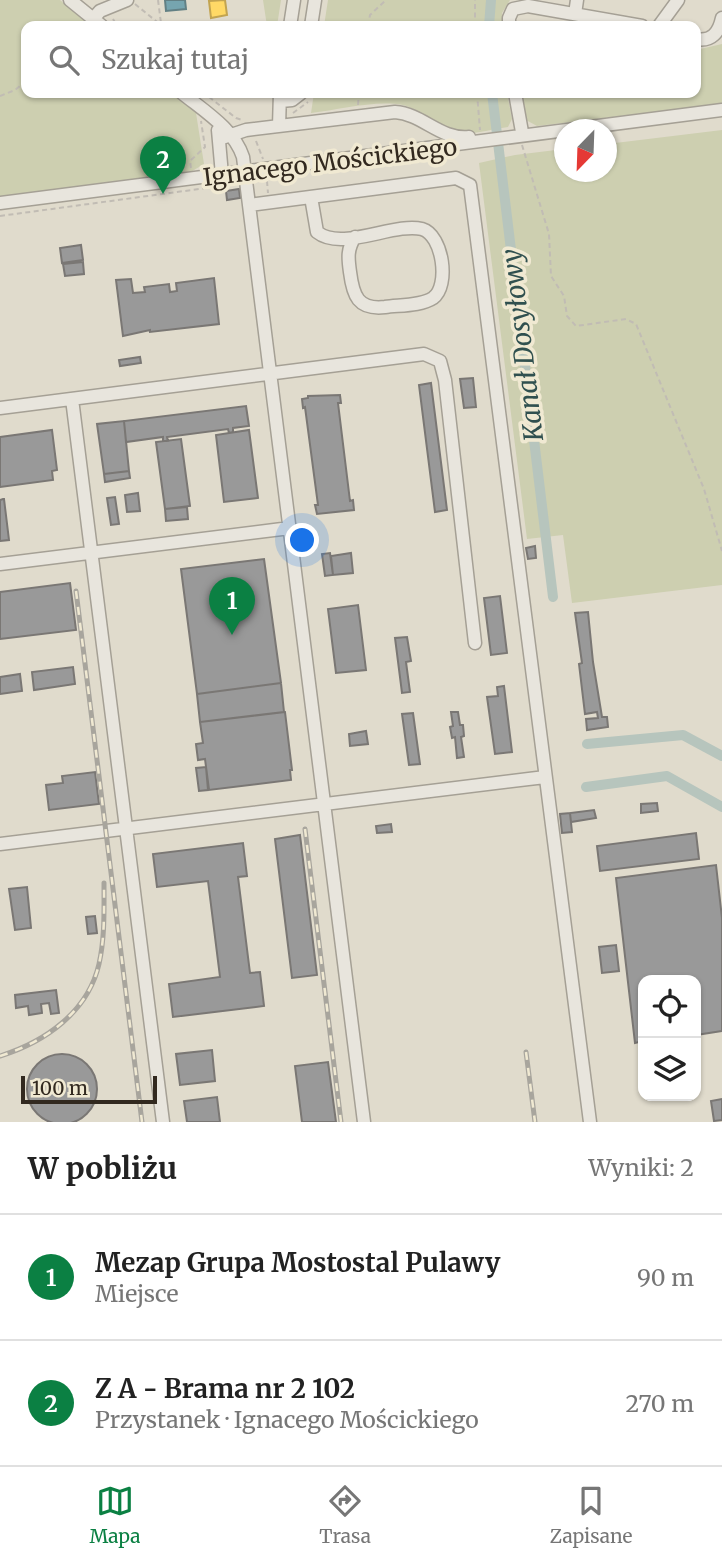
<!DOCTYPE html>
<html lang="pl">
<meta charset="utf-8">
<style>
body{margin:0;font-family:Merriweather,serif;background:#f2f2f2;color:#222}
.controls{position:absolute;right:21px;bottom:21px;display:grid;overflow:hidden;border-radius:14px;box-shadow:0 2px 5px #0004}
.controls button{width:63px;height:63px;display:grid;place-items:center;padding:0;border:0;border-bottom:2px solid #e0e0e0;background:#fff;color:#222;font:35px sans-serif}
.compass{position:absolute;left:554px;top:119px;width:63px;height:63px;border-radius:50%;background:#fff;box-shadow:0 2px 5px #0004;rotate:203deg}
.scale{position:absolute;left:21px;bottom:18px;width:136px;box-sizing:border-box;padding-left:7px;border:4px solid #32291f;border-top:0;font-size:19px;line-height:24px;white-space:nowrap;color:#32291f;-webkit-text-stroke:5px #f0e9d2;paint-order:stroke}
.you{position:absolute;left:303px;top:541px;width:24px;height:24px;margin:-18px;border:5px solid #fff;border-radius:50%;background:#1a73e8;box-shadow:0 0 0 10px #1a73e833}
.badge{display:grid;place-items:center;width:46px;height:46px;border-radius:50%;background:#0b8043;color:#fff;font-size:23px;font-weight:700}
.pin{position:absolute;translate:-50% -58px;filter:drop-shadow(0 2px 4px #0008)}
.pin::after{content:'';position:absolute;top:37px;width:24px;height:21px;background:inherit;clip-path:polygon(0 0,100% 0,50% 100%)}
.list{margin:0;padding:0;list-style:none}
h2{display:flex;justify-content:space-between;align-items:center;height:91px;margin:0;padding:0 28px;font-size:30px}
h2 small{font-size:23px;font-weight:400;color:#767676}
.list li{display:grid;grid-template-columns:46px 1fr auto;gap:21px;align-items:center;box-sizing:border-box;height:126px;padding:0 28px;border-top:2px solid #e0e0e0}
.list b{display:block;font-size:26px;white-space:nowrap}
.list p{margin:0;font-size:23px;white-space:nowrap;color:#767676}
.list em{font-size:23px;font-style:normal;color:#767676}
.icon{flex:none;width:38px;height:38px;fill:none;stroke:currentColor;stroke-width:2;stroke-linecap:round;stroke-linejoin:round}
.map{position:relative;flex:none;width:722px;height:1122px;overflow:hidden}
.search{position:absolute;background:#fff;box-shadow:0 2px 5px #0004;left:21px;right:21px;top:21px;height:77px;display:flex;align-items:center;gap:18px;box-sizing:border-box;padding:0 24px;border-radius:14px;color:#767676;font-size:26px}
.sheet{height:343px;background:#fff}
nav{display:flex;justify-content:space-around;align-items:center;box-sizing:border-box;height:98px;border-top:2px solid #e0e0e0;background:#fff;font-size:19px;color:#767676}
nav a{display:grid;justify-items:center;gap:4px}
nav .on{color:#0b8043}
.map>svg:first-child{display:block}
.green{fill:#cdcfb0}
.homes{fill:#ffd966;stroke:#c2a451;stroke-width:2}
.public{fill:#76a5af;stroke:#628084;stroke-width:2}
.industry{fill:#999;stroke:#7a7774;stroke-width:2}
.lines{fill:none;stroke-linecap:round;stroke-linejoin:round}
.canal{stroke:#b7c5bd;stroke-width:10}
.minor-casing{stroke:#a5a095;stroke-width:15}
.path{stroke:#c1bcb4;stroke-width:2;stroke-dasharray:5 3.5;stroke-linecap:butt}
.minor{stroke:#e8e5dd;stroke-width:12}
.rail-casing{stroke:#a8a59d;stroke-width:5}
.rail{stroke:#f0e9d2;stroke-width:2.5;stroke-dasharray:8;stroke-linecap:butt}
.labels{text-anchor:middle;dominant-baseline:central;stroke-width:7;stroke-linejoin:round;paint-order:stroke}
.street-label{font-size:24px;fill:#32291f;stroke:#f0e9d2}
.water-label{font-size:26px;font-style:italic;fill:#30504f;stroke:#f0e9d2}
</style>
<div class="map">
<svg width="722" height="1122" viewBox="0 0 722 1122">
<rect width="100%" height="100%" fill="#e0dbcc"/>
<path class="green" d="M 0,0 L 60,0 L 91,26 L 26,26 L 26,93 L 171,93 L 196,113 L 204,164 L 189,173 L 0,197 Z
M 263,0 L 281,0 L 277,26 L 267,26 Z
M 328,0 L 510,0 L 502,13 L 502,26 L 324,26 Z
M 722,44 L 722,104 L 537,126 L 526,120 L 521,93 L 696,93 L 696,50 Z
M 314,93 L 507,93 L 512,119 L 508,127 C 494,129 467,136 455,133 C 436,128 422,109 403,105 C 374,100 340,110 311,113 Z
M 722,130 L 722,585 L 572,603 L 563,535 L 527,539 L 479,163 L 515,155 L 564,149 L 564,172 L 606,172 L 607,144 Z"/>
<path class="homes" d="M 225,0 L 227,15 L 211,18 L 209,1 Z"/>
<path class="public" d="M 165,0 L 185,0 L 186,9 L 166,11 Z"/>
<path class="industry" d="M 239,189 L 240,198 L 227,200 L 226,191 Z
M 81,245 L 83,260 L 62,263 L 60,248 Z
M 83,262 L 84,274 L 65,276 L 63,264 Z
M 214,278 L 219,324 L 150,332 L 150,330 L 123,336 L 116,280 L 131,279 L 133,293 L 145,292 L 144,287 L 169,284 L 170,292 L 177,291 L 176,283 Z
M 140,357 L 141,363 L 120,366 L 119,360 Z
M 473,378 L 476,407 L 464,408 L 460,379 Z
M 431,383 L 447,510 L 435,512 L 419,385 Z
M 340,395 L 341,403 L 338,403 L 350,501 L 353,500 L 354,510 L 317,514 L 315,505 L 318,505 L 305,407 L 303,408 L 302,399 L 308,398 L 308,396 Z
M 246,406 L 249,426 L 233,428 L 233,432 L 229,433 L 228,429 L 167,437 L 168,441 L 163,441 L 163,437 L 126,442 L 124,421 Z
M 124,421 L 129,471 L 104,474 L 97,424 Z
M 52,430 L 57,470 L 52,471 L 53,480 L 0,487 L 0,437 Z
M 249,430 L 258,498 L 224,502 L 216,435 Z
M 181,439 L 190,506 L 165,509 L 156,442 Z
M 129,471 L 130,478 L 105,482 L 104,474 Z
M 138,493 L 140,511 L 127,512 L 125,495 Z
M 115,497 L 119,524 L 111,525 L 107,498 Z
M 3,499 L 4,499 L 9,540 L 0,541 L 0,500 Z
M 187,507 L 188,519 L 166,521 L 165,509 Z
M 535,546 L 536,558 L 528,559 L 526,548 Z
M 330,553 L 333,575 L 325,576 L 322,554 Z
M 351,553 L 353,573 L 333,575 L 331,556 Z
M 264,559 L 281,683 L 197,694 L 181,569 Z
M 70,583 L 76,630 L 0,639 L 0,592 Z
M 500,596 L 507,653 L 491,655 L 484,598 Z
M 358,605 L 366,670 L 336,673 L 328,609 Z
M 588,612 L 593,662 L 602,717 L 607,717 L 608,727 L 587,730 L 586,719 L 598,718 L 597,712 L 585,714 L 579,664 L 582,663 L 575,613 Z
M 407,637 L 411,661 L 406,662 L 410,692 L 402,693 L 395,638 Z
M 73,667 L 75,684 L 34,690 L 32,672 Z
M 20,674 L 22,691 L 0,694 L 0,677 Z
M 281,683 L 284,712 L 200,722 L 197,694 Z
M 504,686 L 512,752 L 495,754 L 487,697 L 498,696 L 497,687 Z
M 285,712 L 292,770 L 290,770 L 291,780 L 209,790 L 205,759 L 198,760 L 196,744 L 203,743 L 200,722 Z
M 451,712 L 458,712 L 460,725 L 463,725 L 464,736 L 461,737 L 464,757 L 457,758 L 455,737 L 452,738 L 450,727 L 453,726 Z
M 413,713 L 420,764 L 409,765 L 402,714 Z
M 366,731 L 368,744 L 350,746 L 349,734 Z
M 206,767 L 208,790 L 199,791 L 196,768 Z
M 95,772 L 99,804 L 49,810 L 46,785 L 63,783 L 62,776 Z
M 657,803 L 658,811 L 641,813 L 641,804 Z
M 594,810 L 596,818 L 571,822 L 570,813 Z
M 570,813 L 572,832 L 562,833 L 560,814 Z
M 391,824 L 392,832 L 377,833 L 376,826 Z
M 696,833 L 699,859 L 600,871 L 597,846 Z
M 300,835 L 317,975 L 292,978 L 275,839 Z
M 243,843 L 247,876 L 238,877 L 250,973 L 260,972 L 264,1006 L 173,1017 L 169,984 L 220,977 L 208,881 L 157,887 L 153,854 Z
M 716,865 L 722,918 L 722,1031 L 696,1035 L 696,980 L 643,980 L 643,1041 L 635,1043 L 616,878 Z
M 27,887 L 31,928 L 15,930 L 9,889 Z
M 95,916 L 97,933 L 88,934 L 86,917 Z
M 616,945 L 619,971 L 602,973 L 599,947 Z
M 56,990 L 59,1013 L 51,1014 L 49,1003 L 41,1004 L 42,1013 L 29,1015 L 28,1006 L 16,1008 L 15,995 Z
M 212,1050 L 215,1081 L 180,1085 L 176,1054 Z
M27 1089a35 35 0 1 1 70 0a35 35 0 1 1-70 0Z
M 328,1062 L 336,1122 L 302,1122 L 295,1066 Z
M 217,1097 L 220,1122 L 187,1122 L 184,1101 Z
M 722,1099 L 722,1120 L 714,1121 L 711,1101 Z"/>
<g class="lines">
<path class="canal" d="M 489,26 L 491,0
M 492,93 L 553,597
M 587,744 L 683,735 L 722,756
M 586,787 L 667,776 L 722,807"/>
<defs>
<path id="minor" d="M 70,0 L 102,26
M 575,14 L 577,0
M 93,19 L 100,11 L 127,0
M 290,26 L 294,0
M 311,26 L 315,0
M 509,26 L 509,18 L 513,9 L 528,6 L 642,26
M 659,26 L 678,0
M 696,39 C 712,42 719,32 722,18
M 182,93 C 204,111 234,129 243,157 L 364,1122
M 515,93 L 522,132
M 281,101 L 292,100 L 301,93
M 279,126 L 280,93
M 218,130 L 222,175
M 219,139 L 246,130 L 395,112 C 423,114 440,140 469,137
M 311,197 L 317,232 C 342,252 394,222 422,229 C 443,235 450,286 433,298 C 421,306 399,305 385,307 C 358,310 353,296 350,272 C 348,258 347,249 355,237
M 0,203 L 722,110
M 249,205 L 456,178 L 470,185 L 590,1122
M 72,399 L 163,1122
M 0,408 L 424,354 L 440,361 L 445,380 L 475,643
M 0,564 L 290,528
M 0,844 L 545,777"/>
</defs>
<use href="#minor" class="minor-casing"/>
<path class="path" d="M 158,0 L 161,23
M 135,4 L 162,26
M 113,19 L 117,26
M 368,26 L 370,15 L 386,0
M 475,26 L 475,0
M 477,93 L 480,130
M 0,96 L 15,90 L 26,81
M 209,97 L 236,118 L 242,120
M 358,105 L 359,93
M 293,113 L 308,102
M 256,141 L 263,159
M 522,145 L 549,234 L 551,276 L 564,296 L 567,316 L 576,326 L 626,319 L 636,324 L 704,489 L 722,551
M 191,168 L 190,161 L 205,147 L 201,121
M 267,181 L 268,193
M 0,216 L 214,187"/>
<use href="#minor" class="minor"/>
<defs>
<path id="rail" d="M 76,591 L 142,1122
M 305,829 L 341,1122
M 526,1052 L 535,1122
M 0,1056 C 45,1042 88,1012 99,964 C 105,937 104,910 104,883"/>
</defs>
<use href="#rail" class="rail-casing"/>
<use href="#rail" class="rail"/>
</g>
<g class="labels">
<g class="street-label">
<text transform="translate(330 162) rotate(-7)">Ignacego Mościckiego</text>
</g>
<g class="water-label">
<text transform="translate(522 345) rotate(-97)">Kanał Dosyłowy</text>
</g>
</g>
</svg>
<div class="controls">
<button><svg class="icon" aria-label="locate" viewBox="0 0 24 24"><circle cx="12" cy="12" r="6"/><path d="M12 2v4M12 18v4M2 12h4M18 12h4"/></svg></button>
<button><svg class="icon" aria-label="layers" viewBox="0 0 24 24"><path d="M12 4l9 5-9 5-9-5zM3 14l9 5 9-5"/></svg></button>
</div>
<svg class="compass" viewBox="-18 -18 36 36"><path d="M0-13l5 13h-10z" fill="#e53935"/><path d="M0 13l5-13h-10z" fill="#767676"/></svg>
<div class="scale">100 m</div>
<div class="you"></div>
<div class="pin badge" style="left:232px;top:635px">1</div>
<div class="pin badge" style="left:163px;top:194px">2</div>
<div class="search"><svg class="icon" aria-label="search" viewBox="0 0 24 24"><circle cx="10" cy="10" r="6"/><path d="M15 15l6 6"/></svg>Szukaj tutaj</div>
</div>
<section class="sheet">
<h2>W pobliżu<small>Wyniki: 2</small></h2>
<ul class="list">
<li><span class="badge">1</span><div><b>Mezap Grupa Mostostal Pulawy</b><p>Miejsce</p></div><em>90 m</em></li>
<li><span class="badge">2</span><div><b>Z A - Brama nr 2 102</b><p>Przystanek · Ignacego Mościckiego</p></div><em>270 m</em></li>
</ul>
</section>
<nav>
<a class="on"><svg class="icon" aria-label="map" viewBox="0 0 24 24"><path d="M3 6l6-2 6 2 6-2v14l-6 2-6-2-6 2zM9 4v14M15 6v14"/></svg>Mapa</a>
<a><svg class="icon" aria-label="directions" viewBox="0 0 24 24"><path d="M12 3l9 9-9 9-9-9zM9 14v-3h6M13 9l2 2-2 2"/></svg>Trasa</a>
<a><svg class="icon" aria-label="saved" viewBox="0 0 24 24"><path d="M7 4h10v16l-5-4-5 4z"/></svg>Zapisane</a>
</nav>
